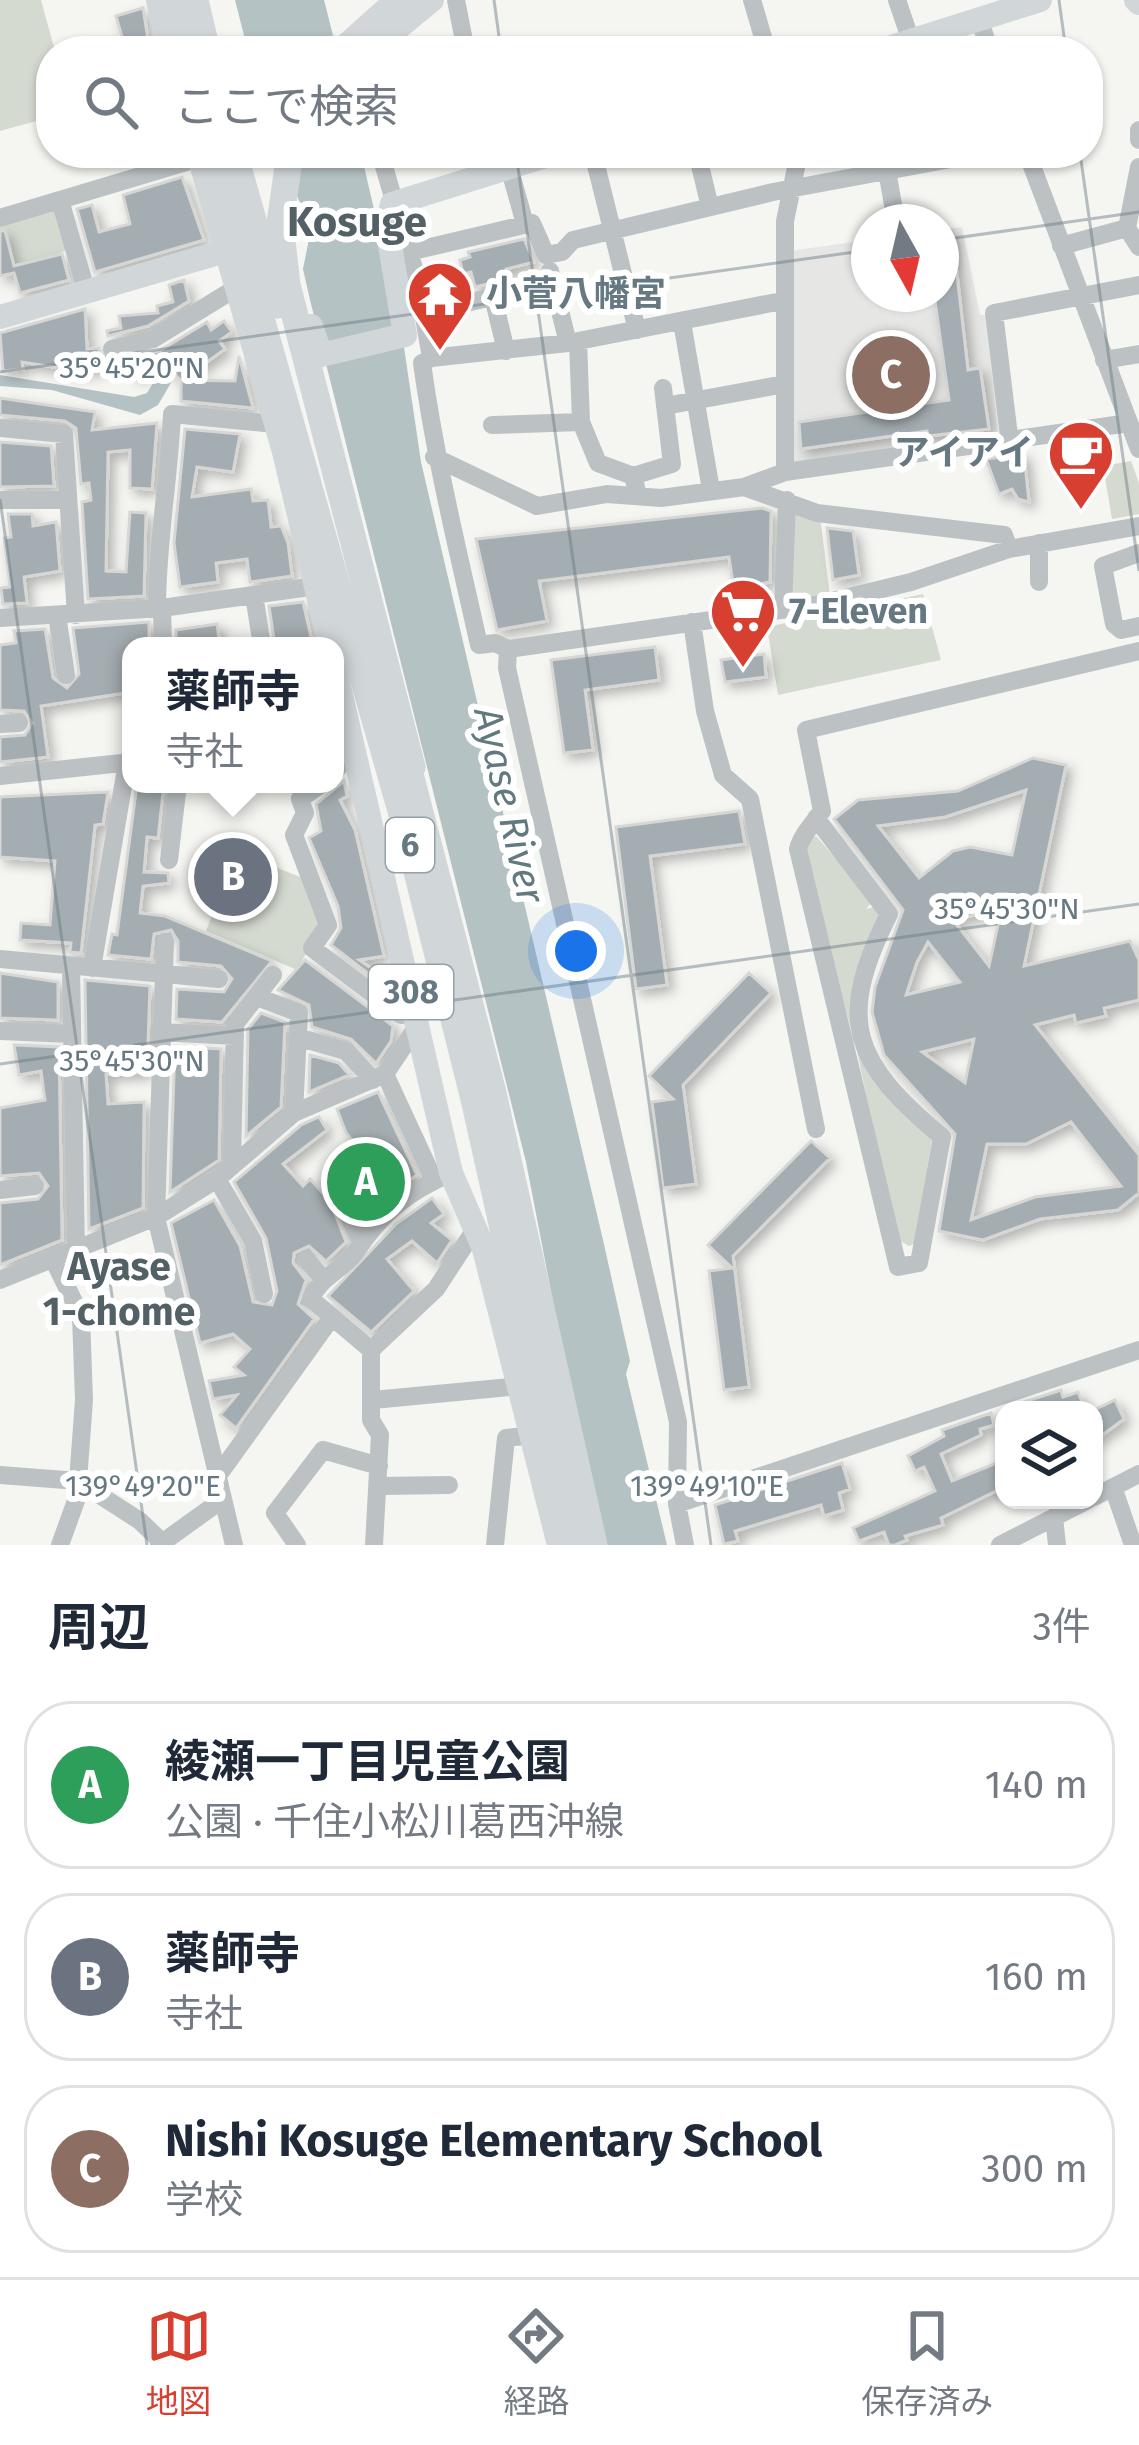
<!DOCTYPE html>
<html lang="ja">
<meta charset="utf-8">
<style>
body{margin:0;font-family:"Fira Sans","Noto Sans JP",sans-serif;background:#f2f2f3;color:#1f2937}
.controls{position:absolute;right:36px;bottom:36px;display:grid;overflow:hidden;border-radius:24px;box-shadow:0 3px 9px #0004}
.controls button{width:108px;height:108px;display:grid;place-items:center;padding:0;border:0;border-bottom:3px solid #e0e1e3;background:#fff;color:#1f2937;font:60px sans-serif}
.compass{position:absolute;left:851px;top:204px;width:108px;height:108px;border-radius:50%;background:#fff;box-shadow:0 3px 9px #0004;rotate:172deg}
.you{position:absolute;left:576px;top:951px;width:42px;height:42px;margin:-30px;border:9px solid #fff;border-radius:50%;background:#1a73e8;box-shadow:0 0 0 18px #1a73e833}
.badge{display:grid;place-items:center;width:78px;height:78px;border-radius:50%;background:#d74030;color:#fff;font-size:39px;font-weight:700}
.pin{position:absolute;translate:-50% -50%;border:6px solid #fff;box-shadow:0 3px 12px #0006}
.popup{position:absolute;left:122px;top:637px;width:222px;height:156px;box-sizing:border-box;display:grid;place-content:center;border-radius:24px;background:#fff;filter:drop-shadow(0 3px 9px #0005);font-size:39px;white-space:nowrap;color:#747a83}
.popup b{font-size:45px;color:#1f2937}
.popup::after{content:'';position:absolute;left:50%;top:100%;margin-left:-24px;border:24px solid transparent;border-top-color:#fff}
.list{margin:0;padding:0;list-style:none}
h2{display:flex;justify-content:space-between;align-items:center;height:156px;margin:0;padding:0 48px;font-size:51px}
h2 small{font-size:39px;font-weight:400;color:#747a83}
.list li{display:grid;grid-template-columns:78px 1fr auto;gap:36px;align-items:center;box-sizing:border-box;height:168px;margin:0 24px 24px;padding:0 24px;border:3px solid #e0e1e3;border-radius:48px}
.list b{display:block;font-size:45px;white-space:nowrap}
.list p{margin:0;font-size:39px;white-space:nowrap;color:#747a83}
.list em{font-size:39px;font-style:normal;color:#747a83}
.icon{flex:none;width:66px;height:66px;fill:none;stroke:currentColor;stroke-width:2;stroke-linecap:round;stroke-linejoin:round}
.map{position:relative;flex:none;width:1139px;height:1545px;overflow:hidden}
.search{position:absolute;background:#fff;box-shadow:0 3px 9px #0004;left:36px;right:36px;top:36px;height:132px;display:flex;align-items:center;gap:30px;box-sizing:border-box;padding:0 42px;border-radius:48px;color:#747a83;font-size:45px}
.sheet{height:732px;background:#fff}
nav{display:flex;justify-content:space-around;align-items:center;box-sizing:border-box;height:168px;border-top:3px solid #e0e1e3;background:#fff;font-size:33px;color:#747a83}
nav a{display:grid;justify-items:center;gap:6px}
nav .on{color:#d74030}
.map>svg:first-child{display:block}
.built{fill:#e6e6e5}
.green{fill:#d5dad1}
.water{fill:#b4c2c4}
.building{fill:#a4adb1;stroke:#d6d6d4;stroke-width:3;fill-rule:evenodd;filter:url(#shadow)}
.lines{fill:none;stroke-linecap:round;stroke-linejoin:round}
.minor{stroke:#bcc1c3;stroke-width:18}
.major{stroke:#d1d6d9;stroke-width:24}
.highway{stroke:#d1d6d9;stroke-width:27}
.ticks{fill:none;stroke:#667881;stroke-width:3;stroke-opacity:0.45}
.labels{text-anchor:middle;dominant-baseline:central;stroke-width:12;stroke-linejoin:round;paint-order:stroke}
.shield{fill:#fff;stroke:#94a0a7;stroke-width:3}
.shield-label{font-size:33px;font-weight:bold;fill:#667881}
.poi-label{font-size:36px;font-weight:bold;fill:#667881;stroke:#fff;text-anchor:start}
.water-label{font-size:39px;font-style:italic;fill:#627a7e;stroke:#fff}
.neighbourhood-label{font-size:39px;font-weight:bold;fill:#536166;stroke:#fff}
.quarter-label{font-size:42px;font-weight:bold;fill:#536166;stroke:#fff}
.ticks-label{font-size:30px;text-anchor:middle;fill:#667881;stroke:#fff;stroke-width:12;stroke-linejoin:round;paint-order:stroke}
</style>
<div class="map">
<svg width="1139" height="1545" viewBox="0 0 1139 1545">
<defs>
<filter id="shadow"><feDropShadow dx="5.5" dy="5.5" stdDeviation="6" flood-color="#0004"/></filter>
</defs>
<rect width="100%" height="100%" fill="#f5f5f2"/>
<path class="built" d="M 962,227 L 980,315 L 986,315 L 998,434 L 791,464 L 789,251 L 869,240 L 869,294 L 941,294 L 941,230 Z"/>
<path class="green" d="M 0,0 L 41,0 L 55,51 L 51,51 L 51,117 L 0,131 Z
M 54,208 L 69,249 L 14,273 L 0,251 L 0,224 Z
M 1131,461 L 1139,483 L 1139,514 L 1112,519 L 1103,466 Z
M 793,509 L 820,516 L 830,596 L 786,601 Z
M 923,594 L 941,660 L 778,695 L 767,627 Z
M 816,836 L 873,901 L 866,909 L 874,907 L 882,912 L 851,1029 L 805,857 L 808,839 Z
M 270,865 L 303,878 L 321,925 L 297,970 L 206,931 L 218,900 L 238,906 L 242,900 L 252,903 Z
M 857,1051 L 897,1108 L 932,1140 L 914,1244 L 909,1246 L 896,1239 Z
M 354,1151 L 383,1173 L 396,1197 L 357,1222 L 345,1192 L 344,1155 Z"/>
<path class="water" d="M 235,0 L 324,0 L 337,51 L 248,51 Z
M 283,153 L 361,153 L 401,327 L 421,462 L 603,1240 L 630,1361 L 626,1374 L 667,1545 L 600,1545 L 526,1162 L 310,300 L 303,269 L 310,234 Z
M 161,370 L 175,376 L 158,405 L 140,415 L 52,390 L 0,386 L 0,375 L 134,397 L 147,393 Z"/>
<path class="building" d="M 143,8 L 149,46 L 126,51 L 116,16 Z
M 182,177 L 204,240 L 95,272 L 77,209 L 92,205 L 99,232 L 130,224 L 123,195 Z
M 0,231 L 5,231 L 14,266 L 62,254 L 69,280 L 20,293 L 14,273 L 0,276 Z
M 952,231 L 968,370 L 980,368 L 989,429 L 928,436 L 927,431 L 801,449 L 799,422 L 949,400 L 934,294 L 941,294 L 941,233 Z
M 524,239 L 534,262 L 506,269 L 508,279 L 475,287 L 471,272 L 463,274 L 460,260 L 470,257 L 468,252 Z
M 184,280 L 189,301 L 148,326 L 108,336 L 107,331 L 121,328 L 119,316 L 158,313 L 157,306 L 173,302 L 169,285 Z
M 85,309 L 87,349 L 99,348 L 102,367 L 79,371 L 22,362 L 23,369 L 3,371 L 0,333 Z
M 224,321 L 232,332 L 219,341 L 225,349 L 182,380 L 235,381 L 239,356 L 253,408 L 181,401 L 181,381 L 166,364 L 134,376 L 131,358 L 159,351 L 207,322 L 211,330 Z
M 0,398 L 95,412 L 92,430 L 157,423 L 152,489 L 130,488 L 130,450 L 108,452 L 106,571 L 126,572 L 130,512 L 146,513 L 144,596 L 88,599 L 82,502 L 91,500 L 89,483 L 81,484 L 76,428 L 65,421 L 0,415 Z
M 185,429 L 240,434 L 233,472 L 197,467 L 192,497 L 251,489 L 253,501 L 268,500 L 271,527 L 281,526 L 288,543 L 292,576 L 250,582 L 247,559 L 216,563 L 218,582 L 180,587 L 174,543 Z
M 0,442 L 51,446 L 54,486 L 0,487 Z
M 1024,454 L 1029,502 L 1018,499 L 1012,489 L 999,494 L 986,459 Z
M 762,508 L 771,511 L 770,582 L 734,589 L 729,557 L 539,581 L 547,621 L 497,630 L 476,539 Z
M 8,514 L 32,514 L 33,526 L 56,522 L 60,571 L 24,577 L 27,603 L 3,604 L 1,588 L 10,587 L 4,538 L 11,537 Z
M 827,528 L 853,531 L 859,575 L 833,580 Z
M 303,602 L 313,646 L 275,646 L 269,606 Z
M 149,622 L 149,646 L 131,646 L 131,692 L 41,706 L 48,757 L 0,762 L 0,737 L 25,735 L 32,723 L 24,711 L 0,710 L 0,645 L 16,643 L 14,631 L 45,629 L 53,678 L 67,688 L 79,674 L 73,628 Z
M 217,624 L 220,646 L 176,646 L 176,630 Z
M 655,647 L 659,680 L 585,690 L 593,750 L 564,753 L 551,660 Z
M 764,654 L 766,677 L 725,682 L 721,660 Z
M 1033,758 L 1066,765 L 1024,966 L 1130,941 L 1139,960 L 1139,1000 L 1104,1008 L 1106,1016 L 1076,1023 L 1074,1015 L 1035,1025 L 1139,1155 L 1139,1193 L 1118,1210 L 1040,1219 L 983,1240 L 939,1231 L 955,1134 L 884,1055 L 872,1012 L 875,987 L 903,910 L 834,819 L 858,800 L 958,791 ZM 1026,790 L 1012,855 L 970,847 L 953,851 L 919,878 L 878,826 L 945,817 ZM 983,913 L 999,920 L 989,966 L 953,920 ZM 928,942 L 960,982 L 906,995 L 917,962 ZM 974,1039 L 965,1083 L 922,1052 ZM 1071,1122 L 1121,1186 L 1035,1197 L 971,1220 L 987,1144 L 1026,1144 Z
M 344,781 L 347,796 L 340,800 L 355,830 L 384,956 L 359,960 L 390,981 L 391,991 L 331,945 L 341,928 L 338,906 L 309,838 L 321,831 L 316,804 Z
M 137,784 L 164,784 L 158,838 L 147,837 L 144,872 L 168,873 L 169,883 L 143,886 L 140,913 L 165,916 L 272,961 L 222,1022 L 176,1019 L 177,989 L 224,992 L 232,979 L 221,966 L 178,962 L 178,941 L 171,930 L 154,934 L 151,959 L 108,955 L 112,934 L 117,935 Z
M 108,792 L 103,824 L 95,825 L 81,953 L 70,952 L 71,943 L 20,940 L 21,923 L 50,925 L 55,861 L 0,857 L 0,797 Z
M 739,811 L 745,844 L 650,856 L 667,985 L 636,989 L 616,827 Z
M 234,856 L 249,863 L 246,869 L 252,871 L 241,897 L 233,893 L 229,902 L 217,897 L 222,886 L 215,883 L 225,860 Z
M 305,960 L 393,1026 L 391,1041 L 376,1063 L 351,1039 L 312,1027 L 309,1005 L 278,990 Z
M 0,973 L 58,982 L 58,1020 L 0,1018 Z
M 749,973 L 771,993 L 683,1085 L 696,1184 L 663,1188 L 652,1102 L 673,1099 L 649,1076 Z
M 85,980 L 150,986 L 147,1072 L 106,1074 L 108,1104 L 144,1102 L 143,1208 L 89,1229 Z
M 261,1013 L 285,1022 L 281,1107 L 246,1136 L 248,1029 Z
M 14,1045 L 59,1047 L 62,1240 L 0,1265 L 0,1203 L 38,1199 L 48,1186 L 39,1173 L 0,1176 L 0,1108 L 45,1100 L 41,1071 L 19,1075 Z
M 175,1046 L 221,1049 L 219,1160 L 170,1192 Z
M 310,1055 L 339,1063 L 349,1075 L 309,1092 Z
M 378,1092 L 417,1175 L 398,1187 L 366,1145 L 360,1149 L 346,1133 L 337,1109 Z
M 319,1117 L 327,1130 L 283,1164 L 303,1186 L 310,1179 L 330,1201 L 346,1242 L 326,1261 L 309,1246 L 294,1253 L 293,1263 L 306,1280 L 298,1304 L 314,1319 L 236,1428 L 220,1415 L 237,1395 L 213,1399 L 209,1381 L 244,1375 L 234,1367 L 250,1349 L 233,1334 L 200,1343 L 171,1223 L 214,1200 L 240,1246 L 253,1302 L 272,1305 L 277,1291 L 266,1238 L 234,1182 L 301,1125 Z
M 811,1141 L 830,1158 L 733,1256 L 749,1387 L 724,1390 L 709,1271 L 732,1268 L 708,1245 Z
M 432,1198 L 444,1214 L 431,1223 L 452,1240 L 437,1263 L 412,1241 L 387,1259 L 414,1291 L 371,1332 L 328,1296 L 396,1224 Z
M 1061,1390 L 1063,1397 L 1078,1392 L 1085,1410 L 1020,1410 L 1018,1404 Z
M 1115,1400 L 1124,1419 L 1094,1441 L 1094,1410 Z
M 991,1413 L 994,1425 L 980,1429 L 981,1435 L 941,1454 L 952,1481 L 1004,1460 L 1004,1487 L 941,1518 L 943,1525 L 905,1536 L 907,1540 L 895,1545 L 889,1545 L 884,1532 L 859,1541 L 853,1528 L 935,1491 L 924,1467 L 915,1471 L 908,1456 L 944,1436 L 942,1430 Z
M 842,1463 L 850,1489 L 839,1493 L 843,1510 L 824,1516 L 821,1505 L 735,1531 L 738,1541 L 724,1544 L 715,1505 Z"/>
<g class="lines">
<path class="minor" d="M 456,0 L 466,51
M 752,0 L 767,51
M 897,0 L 911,41
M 979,19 L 990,51
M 1139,130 L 1139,140
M 380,153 L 418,282 L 431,358 L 422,363 C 435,458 458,551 479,645 L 495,643 L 508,649
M 593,153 L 637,330
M 697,153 L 710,207
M 884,153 L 896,222
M 1027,153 L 1139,449
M 509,167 L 525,224
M 1139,167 L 1127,228 L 1139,247
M 60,200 L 86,290
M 0,218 L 190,161
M 1061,246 L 1127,228
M 409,252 L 532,223 L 546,255 L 562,252 L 573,240 L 773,192 L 983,153
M 550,271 L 568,343
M 493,297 L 506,351
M 454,306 L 553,282
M 682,322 L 711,490
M 578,341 L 581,422 L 598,463 L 633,476 L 638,495
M 112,349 L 153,339 L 236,288
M 431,358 L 568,343 L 782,301
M 1104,360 L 1139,354
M 665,406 L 785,384
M 492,425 L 581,422
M 0,428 L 64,434 L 76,615
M 1010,444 L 994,313 L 1139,285
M 434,457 L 537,506 L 607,494 L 661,498 L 744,487 L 785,472 L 1129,423
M 785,472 L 785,221 L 799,153
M 633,476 L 672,464 L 663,388
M 744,487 L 817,513 L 1004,535 L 1009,549
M 0,500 L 65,500
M 1039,543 L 1039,582
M 1139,553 L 1103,566 L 1114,624 L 1121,630 L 1139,626
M 254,595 L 262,646
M 157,608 C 157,542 169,480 172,414 L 275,424
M 162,608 L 163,646
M 783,609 L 787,500
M 57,615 L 66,675
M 0,618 L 162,608 L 317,586
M 692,622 L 705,711 L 723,775 L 750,799 L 816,1129
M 0,724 L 19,723
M 335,771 L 354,750
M 0,776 L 131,762
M 322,784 L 300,799 L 305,813 L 294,835 L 328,925 L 312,948 L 401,1015 L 416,1015
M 816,818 L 889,914 C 835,1022 853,1062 942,1137 L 919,1263 L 898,1267 L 798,849 C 801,836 814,822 822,811 L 806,730 L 1139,651
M 169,860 L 178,784
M 165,942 L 156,1217 L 234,1545
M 0,959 L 219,979
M 71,967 L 76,1253
M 92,968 L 127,763
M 260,998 L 299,1013 L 294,1113
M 0,1031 L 72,1034
M 159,1032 L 235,1036
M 297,1037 L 346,1051 L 373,1080
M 385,1074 L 434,1180
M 232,1163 L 235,1024 L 273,975
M 217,1179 L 253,1241 L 264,1294
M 0,1190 L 35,1186
M 343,1203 L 360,1240
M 306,1259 L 323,1279
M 54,1261 L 81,1316 L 84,1400 L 78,1481
M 0,1280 L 156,1217 L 217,1179 L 294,1113 L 385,1074 L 418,1025
M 371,1350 L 311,1299 C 320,1276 344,1270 357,1250 C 382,1213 407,1192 451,1173
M 373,1400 L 520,1386 L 528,1391
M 0,1475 L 78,1481 L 140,1521 L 165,1545
M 217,1477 L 332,1317
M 379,1486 L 449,1485
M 1113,1487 L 1133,1545
M 1094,1497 L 1139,1474
M 677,1504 L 1139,1350
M 1054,1517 L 1057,1545
M 60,1545 L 82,1484
M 159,1545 L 223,1499
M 297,1545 L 275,1513 L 323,1450 L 379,1466
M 374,1545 L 380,1435 L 371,1420 L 371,1350 L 436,1289 L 474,1231
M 495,1545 L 506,1438 L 534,1435
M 685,1545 L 677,1504 L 678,1422 L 507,668 L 508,649 L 816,605 L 911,582 L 1009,549 L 1139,526
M 1000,1545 L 1088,1500"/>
<path class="major" d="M 158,0 L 170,51
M 1136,0 L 1139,3
M 370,51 L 432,0
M 879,51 L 1040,0
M 198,153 L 284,452 L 330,646
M 0,317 L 259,241
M 311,326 L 321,355 L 405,335 L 387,227 L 392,204 L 555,153
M 335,669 L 451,1173 L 484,1249 L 559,1545"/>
<path class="highway" d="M 174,0 L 186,51
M 195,0 L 207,51
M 342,51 L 399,0
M 214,153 L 407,832 L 474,1099 L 574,1545
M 234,153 L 277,305
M 290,153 L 280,223 L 287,285 L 412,767
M 404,751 L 493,1093 L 594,1545"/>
</g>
<path class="ticks" d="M 494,0 L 501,51M 1059,0 L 1066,51M 516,153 L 711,1545M 1080,153 L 1139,571M 941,240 L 1139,212M 0,372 L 869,250M 0,499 L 147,1545M 0,1064 L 1139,904"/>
<defs>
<symbol id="temple-pin" viewBox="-11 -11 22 30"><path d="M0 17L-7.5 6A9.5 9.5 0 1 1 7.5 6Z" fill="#d74030" stroke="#fff"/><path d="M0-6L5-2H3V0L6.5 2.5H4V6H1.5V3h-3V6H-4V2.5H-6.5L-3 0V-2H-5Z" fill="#fff"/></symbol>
<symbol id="cafe-pin" viewBox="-11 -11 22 30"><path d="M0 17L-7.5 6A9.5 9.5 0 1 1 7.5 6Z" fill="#d74030" stroke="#fff"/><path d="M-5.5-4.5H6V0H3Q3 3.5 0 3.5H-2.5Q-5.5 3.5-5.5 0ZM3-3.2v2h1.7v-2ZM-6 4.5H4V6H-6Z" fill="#fff"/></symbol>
<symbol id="supermarket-pin" viewBox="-11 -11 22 30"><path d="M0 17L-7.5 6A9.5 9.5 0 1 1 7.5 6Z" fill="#d74030" stroke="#fff"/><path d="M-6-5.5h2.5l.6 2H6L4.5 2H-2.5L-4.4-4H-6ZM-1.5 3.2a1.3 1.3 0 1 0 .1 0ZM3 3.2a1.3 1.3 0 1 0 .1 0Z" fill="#fff"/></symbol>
</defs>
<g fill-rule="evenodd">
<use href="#temple-pin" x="402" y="256" width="76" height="104"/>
<use href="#cafe-pin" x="1043" y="415" width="76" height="104"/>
<use href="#supermarket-pin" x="705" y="573" width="76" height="104"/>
</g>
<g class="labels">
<g class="shield">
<rect x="386" y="818" width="48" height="54" rx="9"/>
<rect x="369" y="965" width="84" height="54" rx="9"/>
</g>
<g class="shield-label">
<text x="410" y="845">6</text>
<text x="411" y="992">308</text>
</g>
<g class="poi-label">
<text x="486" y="294">小菅八幡宮</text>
<text x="1034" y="453" text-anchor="end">アイアイ</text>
<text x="789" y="611">7-Eleven</text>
</g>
<g class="water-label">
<text transform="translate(509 805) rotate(77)">Ayase River</text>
</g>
<g class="neighbourhood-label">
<text x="119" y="1267">Ayase<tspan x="119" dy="45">1-chome</tspan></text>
</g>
<g class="quarter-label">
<text x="357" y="222">Kosuge</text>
</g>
</g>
<g class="ticks-label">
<text x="132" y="378">35°45'20"N</text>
<text x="1007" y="919">35°45'30"N</text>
<text x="132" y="1071">35°45'30"N</text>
<text x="143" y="1496">139°49'20"E</text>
<text x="707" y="1496">139°49'10"E</text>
</g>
</svg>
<div class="controls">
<button><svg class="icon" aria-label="layers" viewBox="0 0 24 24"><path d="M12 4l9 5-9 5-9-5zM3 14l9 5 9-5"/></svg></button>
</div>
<svg class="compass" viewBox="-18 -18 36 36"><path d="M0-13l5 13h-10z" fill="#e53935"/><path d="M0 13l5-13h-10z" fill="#747a83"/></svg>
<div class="you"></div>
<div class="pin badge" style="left:366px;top:1182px;background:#2e9e5b">A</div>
<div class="pin badge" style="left:233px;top:877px;background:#6b7280">B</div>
<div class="popup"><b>薬師寺</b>寺社</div>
<div class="pin badge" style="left:891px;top:375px;background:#8d6e63">C</div>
<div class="search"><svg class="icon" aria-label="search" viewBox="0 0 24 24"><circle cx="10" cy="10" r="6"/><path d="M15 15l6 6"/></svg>ここで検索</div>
</div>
<section class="sheet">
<h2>周辺<small>3件</small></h2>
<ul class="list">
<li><span class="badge" style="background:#2e9e5b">A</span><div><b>綾瀬一丁目児童公園</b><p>公園 · 千住小松川葛西沖線</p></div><em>140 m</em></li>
<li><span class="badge" style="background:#6b7280">B</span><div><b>薬師寺</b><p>寺社</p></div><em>160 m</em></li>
<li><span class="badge" style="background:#8d6e63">C</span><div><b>Nishi Kosuge Elementary School</b><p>学校</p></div><em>300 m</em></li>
</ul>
</section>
<nav>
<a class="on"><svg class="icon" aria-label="map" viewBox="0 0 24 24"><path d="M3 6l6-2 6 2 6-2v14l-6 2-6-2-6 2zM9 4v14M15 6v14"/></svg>地図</a>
<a><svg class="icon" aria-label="directions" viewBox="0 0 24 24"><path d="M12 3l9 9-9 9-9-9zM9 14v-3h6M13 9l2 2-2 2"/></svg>経路</a>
<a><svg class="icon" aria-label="saved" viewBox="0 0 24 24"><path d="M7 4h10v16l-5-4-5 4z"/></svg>保存済み</a>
</nav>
